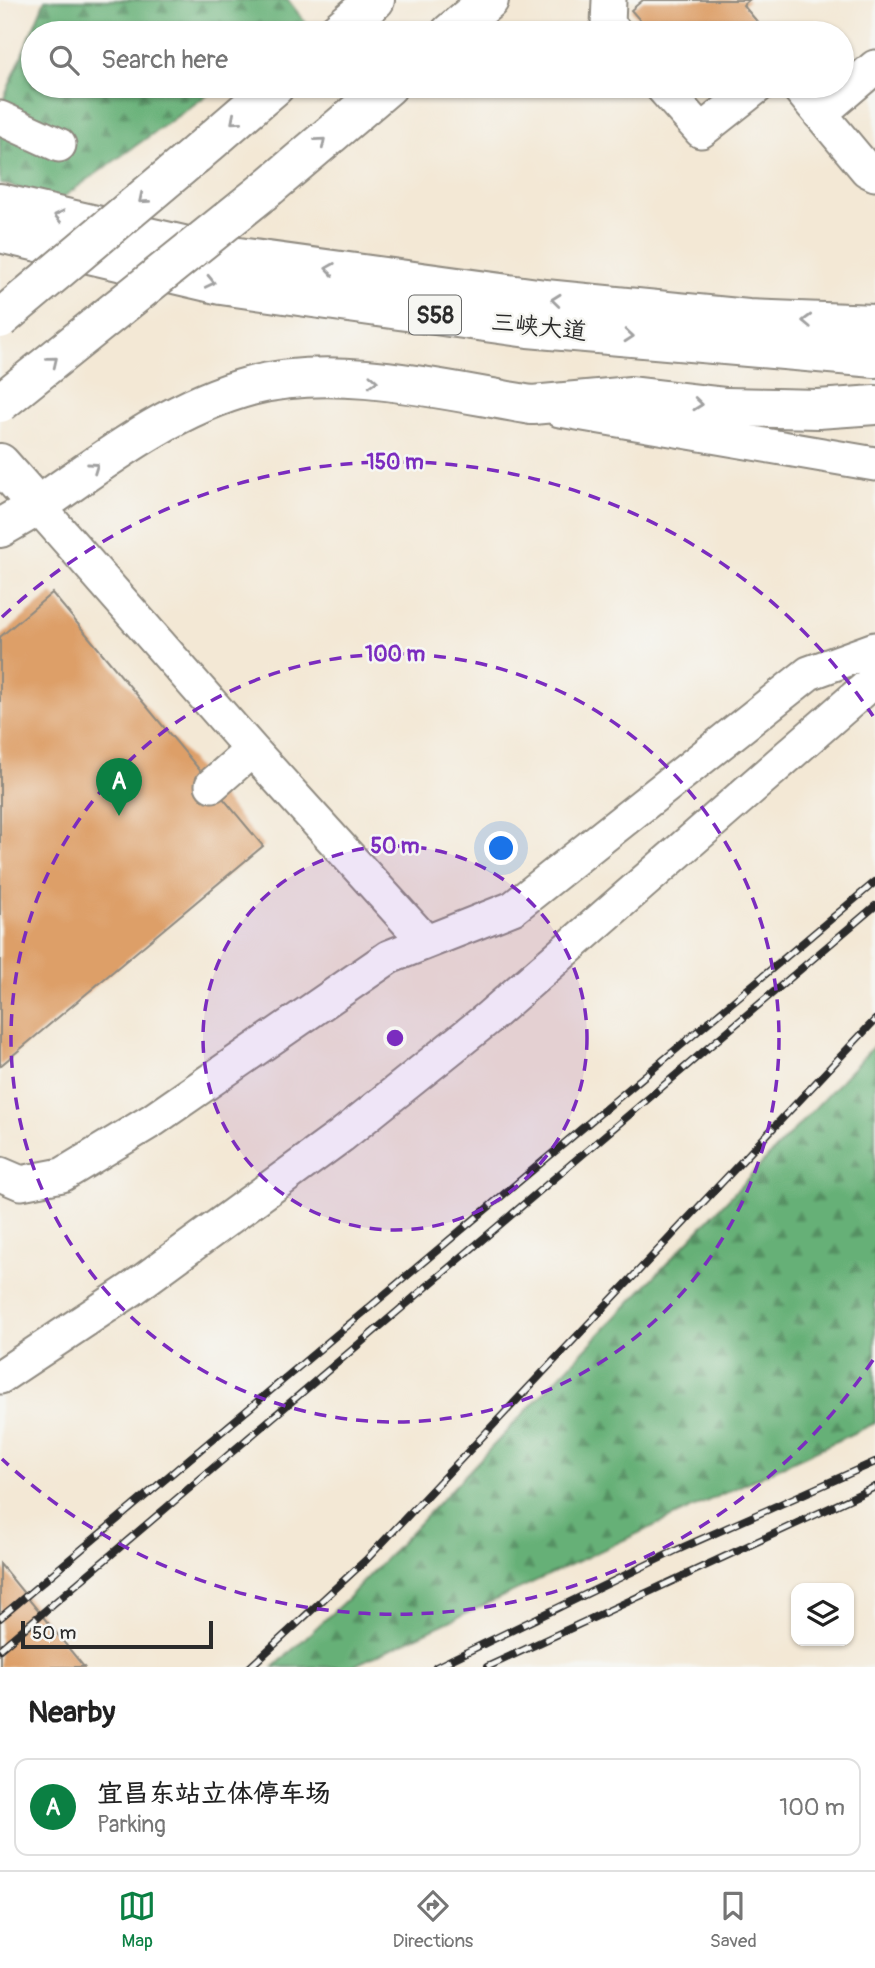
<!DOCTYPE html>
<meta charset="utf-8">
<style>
body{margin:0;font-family:Pangolin,"LXGW WenKai TC",sans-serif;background:#f2f2f2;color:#222}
.controls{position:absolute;right:21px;bottom:21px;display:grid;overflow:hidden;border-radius:14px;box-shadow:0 2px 5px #0004}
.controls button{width:63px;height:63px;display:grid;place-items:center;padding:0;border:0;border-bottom:2px solid #e0e0e0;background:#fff;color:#222;font:35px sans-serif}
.scale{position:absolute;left:21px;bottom:18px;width:192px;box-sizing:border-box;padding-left:7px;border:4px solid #2b2b2b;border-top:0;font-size:19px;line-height:24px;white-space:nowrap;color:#2b2b2b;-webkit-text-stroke:5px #f6f6f2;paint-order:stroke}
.you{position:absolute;left:502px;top:849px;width:24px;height:24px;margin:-18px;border:5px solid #fff;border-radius:50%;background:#1a73e8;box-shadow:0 0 0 10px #1a73e833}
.badge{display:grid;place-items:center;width:46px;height:46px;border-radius:50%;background:#0b8043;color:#fff;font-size:23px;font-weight:700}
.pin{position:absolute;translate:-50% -58px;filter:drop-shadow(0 2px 4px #0008)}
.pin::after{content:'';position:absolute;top:37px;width:24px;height:21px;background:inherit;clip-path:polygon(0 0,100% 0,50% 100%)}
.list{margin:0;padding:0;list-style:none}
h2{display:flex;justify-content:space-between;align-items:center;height:91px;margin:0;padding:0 28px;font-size:30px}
h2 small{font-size:23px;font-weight:400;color:#767676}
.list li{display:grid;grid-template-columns:46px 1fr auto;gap:21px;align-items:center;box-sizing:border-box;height:98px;margin:0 14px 14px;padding:0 14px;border:2px solid #e0e0e0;border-radius:14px}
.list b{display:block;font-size:26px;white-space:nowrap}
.list p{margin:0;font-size:23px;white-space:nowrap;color:#767676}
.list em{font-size:23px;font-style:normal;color:#767676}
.icon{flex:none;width:38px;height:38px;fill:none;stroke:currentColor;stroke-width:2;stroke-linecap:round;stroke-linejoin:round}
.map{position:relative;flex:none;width:875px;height:1667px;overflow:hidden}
.search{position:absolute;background:#fff;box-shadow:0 2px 5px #0004;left:21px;right:21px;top:21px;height:77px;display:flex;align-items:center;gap:18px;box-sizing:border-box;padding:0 24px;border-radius:38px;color:#767676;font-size:26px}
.sheet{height:203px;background:#fff}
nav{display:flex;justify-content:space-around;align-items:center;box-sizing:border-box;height:98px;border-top:2px solid #e0e0e0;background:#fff;font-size:19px;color:#767676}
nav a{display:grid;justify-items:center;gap:4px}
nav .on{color:#0b8043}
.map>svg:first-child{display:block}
.forest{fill:url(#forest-firs);stroke:#486e51;stroke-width:2}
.building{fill:#dd9f67}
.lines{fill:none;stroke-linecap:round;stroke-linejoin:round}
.minor-casing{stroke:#8f8a80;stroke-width:37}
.major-casing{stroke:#8f8a80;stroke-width:42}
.highway-casing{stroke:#8f8a80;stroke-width:42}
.minor{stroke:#fff;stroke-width:33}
.major{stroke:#fff;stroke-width:38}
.highway{stroke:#fff;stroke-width:38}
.rail-casing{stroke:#2b2b2b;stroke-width:8}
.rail{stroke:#f6f6f2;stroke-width:5;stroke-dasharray:16;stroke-linecap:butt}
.major-bridge-casing{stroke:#8f8a80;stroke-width:42;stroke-linecap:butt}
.major-bridge{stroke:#fff;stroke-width:38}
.oneway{stroke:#a0a0a0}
.ring{fill:none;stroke:#7b2cbf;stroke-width:3.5;stroke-dasharray:12 9}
.labels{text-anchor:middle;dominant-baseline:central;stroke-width:5;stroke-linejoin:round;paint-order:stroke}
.shield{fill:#f6f6f2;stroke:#686867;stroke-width:2}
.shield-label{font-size:23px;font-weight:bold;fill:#2b2b2b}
.street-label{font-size:24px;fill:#2b2b2b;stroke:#f6f6f2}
.centre{fill:#7b2cbf;stroke:#f6f6f2;stroke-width:3.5}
.ring-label{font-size:21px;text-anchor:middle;font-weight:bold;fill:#7b2cbf;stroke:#f6f6f2;stroke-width:5;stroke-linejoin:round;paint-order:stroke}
</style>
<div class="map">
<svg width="875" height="1667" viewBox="0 0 875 1667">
<defs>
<pattern id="forest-firs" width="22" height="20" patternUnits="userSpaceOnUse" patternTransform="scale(1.75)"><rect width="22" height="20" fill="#66b077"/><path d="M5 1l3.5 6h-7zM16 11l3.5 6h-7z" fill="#548f62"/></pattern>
</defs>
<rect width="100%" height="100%" fill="#f6f6f2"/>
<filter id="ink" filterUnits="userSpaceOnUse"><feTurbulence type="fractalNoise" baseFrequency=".0143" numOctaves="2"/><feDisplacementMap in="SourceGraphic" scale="14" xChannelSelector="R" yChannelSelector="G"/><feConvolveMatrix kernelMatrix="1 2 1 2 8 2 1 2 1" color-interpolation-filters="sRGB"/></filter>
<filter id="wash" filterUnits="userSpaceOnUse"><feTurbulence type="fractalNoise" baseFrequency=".00686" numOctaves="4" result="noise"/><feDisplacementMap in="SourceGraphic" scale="28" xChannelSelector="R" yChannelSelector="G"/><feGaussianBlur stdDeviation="1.57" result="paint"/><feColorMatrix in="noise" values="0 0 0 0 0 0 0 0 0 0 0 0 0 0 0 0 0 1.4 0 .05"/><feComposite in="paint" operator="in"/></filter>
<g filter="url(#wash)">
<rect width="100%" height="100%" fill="#f3e8d5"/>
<path class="forest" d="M 45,0 L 288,0 L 307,25 L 295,33 L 33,33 L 33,86 L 220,86 L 59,200 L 0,183 L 0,108 Z
M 875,1045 L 875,1423 L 351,1667 L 274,1667 L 347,1599 Z"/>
<g id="blocks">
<path class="building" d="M 643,0 L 749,0 L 743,5 L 767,33 L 651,33 L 631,10 Z
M 52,593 L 263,846 L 0,1066 L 0,637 Z
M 0,1564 L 84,1667 L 0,1667 Z"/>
</g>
</g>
<g filter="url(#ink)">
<use href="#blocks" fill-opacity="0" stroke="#8f8a80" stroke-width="2"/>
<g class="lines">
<defs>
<path id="minor" d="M 609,0 L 608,25 L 616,33
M 661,86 L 701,131 L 758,86
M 797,86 L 867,170 L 875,174
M 820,114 L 875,67
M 0,118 L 59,145
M 560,410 L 875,464
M 38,506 L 252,750 L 426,942
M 212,785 L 252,750
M 0,1174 L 21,1183 L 62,1175 L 153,1120 L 389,957 L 513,908 L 809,673 L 875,649
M 0,1377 L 132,1289 L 341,1136 L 487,1019 L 875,680"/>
<path id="major" d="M 336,33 L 375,0
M 450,33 L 489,0
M 195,155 L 275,86
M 269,187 L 388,86
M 0,463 L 38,506 L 0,528
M 38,506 C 104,460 172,407 251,386 C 339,363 445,391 532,405"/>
<path id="highway" d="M 0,203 L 231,256 L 545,299 L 748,319 L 875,324
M 0,233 L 221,285 L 528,328 L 875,358
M 532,405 L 631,396 L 726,407 L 818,409 L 875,405"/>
</defs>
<use href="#minor" class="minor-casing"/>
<use href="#major" class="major-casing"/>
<use href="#highway" class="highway-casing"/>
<use href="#minor" class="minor"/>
<use href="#major" class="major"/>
<use href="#highway" class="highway"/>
<defs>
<path id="rail" d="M 0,1618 L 875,882
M 0,1649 L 875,906
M 250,1667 L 366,1560 L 875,1020
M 436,1667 L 677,1550 L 875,1462
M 487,1667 L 875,1487"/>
</defs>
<use href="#rail" class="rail-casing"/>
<use href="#rail" class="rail"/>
<defs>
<path id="major-bridge" d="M 0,319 L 195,155
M 0,403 L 269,187"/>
</defs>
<use href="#major-bridge" class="major-bridge-casing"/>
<use href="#major-bridge" class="major-bridge"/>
</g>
<defs><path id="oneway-chevron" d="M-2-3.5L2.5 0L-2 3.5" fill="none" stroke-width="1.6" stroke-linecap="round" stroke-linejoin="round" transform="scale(1.75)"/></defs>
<g class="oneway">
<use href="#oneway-chevron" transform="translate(235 120) rotate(139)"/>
<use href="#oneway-chevron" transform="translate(321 142) rotate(-40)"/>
<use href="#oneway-chevron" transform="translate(143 199) rotate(140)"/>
<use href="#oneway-chevron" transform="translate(59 216) rotate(-167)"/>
<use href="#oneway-chevron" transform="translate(330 269) rotate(-172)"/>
<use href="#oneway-chevron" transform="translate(210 282) rotate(13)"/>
<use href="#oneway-chevron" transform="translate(556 300) rotate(-174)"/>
<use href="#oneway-chevron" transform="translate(807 321) rotate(-178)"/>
<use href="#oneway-chevron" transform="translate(629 336) rotate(5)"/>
<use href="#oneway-chevron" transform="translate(53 361) rotate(-39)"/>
<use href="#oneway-chevron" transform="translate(373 381) rotate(3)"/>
<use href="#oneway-chevron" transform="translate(698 404) rotate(6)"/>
<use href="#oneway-chevron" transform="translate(94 467) rotate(-35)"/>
</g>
</g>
<circle cx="395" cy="1038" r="192" fill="#7b2cbf" fill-opacity=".12"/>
<g class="ring">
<circle cx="395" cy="1038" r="192"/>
<circle cx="395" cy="1038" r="384"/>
<path d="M873 1360A576 576 0 0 1 2 1459M2 617A576 576 0 0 1 873 716"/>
</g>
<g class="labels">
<rect class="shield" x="409" y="295.5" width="52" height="39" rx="5"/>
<g class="shield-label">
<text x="435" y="315">S58</text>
</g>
<g class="street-label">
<text transform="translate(539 327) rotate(6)">三峡大道</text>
</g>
</g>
<circle cx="395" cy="1038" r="10" class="centre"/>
<g class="ring-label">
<text x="395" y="469">150 m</text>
<text x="395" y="661">100 m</text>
<text x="395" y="853">50 m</text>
</g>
</svg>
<div class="controls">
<button><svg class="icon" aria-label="layers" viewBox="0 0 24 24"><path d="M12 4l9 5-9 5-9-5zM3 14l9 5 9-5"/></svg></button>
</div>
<div class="scale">50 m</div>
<div class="you"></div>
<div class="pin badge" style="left:119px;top:816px">A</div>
<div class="search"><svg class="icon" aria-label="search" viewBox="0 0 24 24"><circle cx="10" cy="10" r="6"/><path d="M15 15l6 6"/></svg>Search here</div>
</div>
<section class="sheet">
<h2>Nearby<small></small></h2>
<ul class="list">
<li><span class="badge">A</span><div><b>宜昌东站立体停车场</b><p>Parking</p></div><em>100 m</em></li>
</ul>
</section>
<nav>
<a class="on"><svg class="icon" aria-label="map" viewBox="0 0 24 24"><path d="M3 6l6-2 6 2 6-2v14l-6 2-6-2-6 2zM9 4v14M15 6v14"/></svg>Map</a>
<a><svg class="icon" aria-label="directions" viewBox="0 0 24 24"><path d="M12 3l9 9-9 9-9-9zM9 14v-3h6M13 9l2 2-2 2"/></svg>Directions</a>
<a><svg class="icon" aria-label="saved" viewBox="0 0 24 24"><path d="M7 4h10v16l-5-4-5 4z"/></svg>Saved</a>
</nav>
